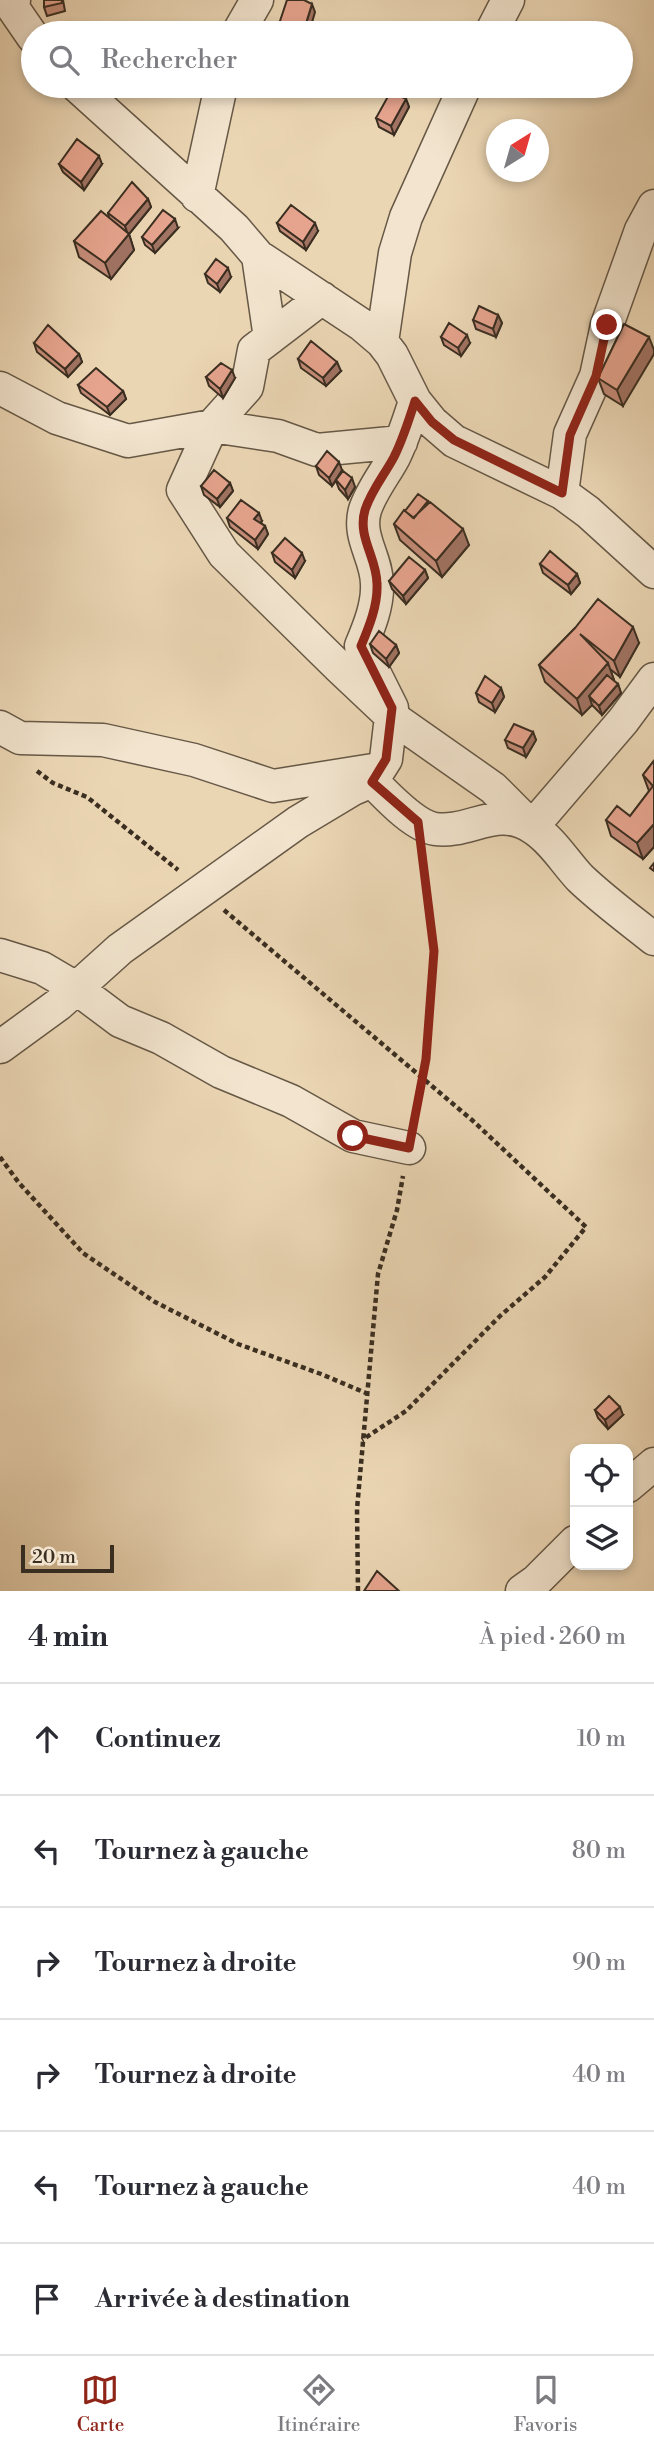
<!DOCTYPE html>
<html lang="fr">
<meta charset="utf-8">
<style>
body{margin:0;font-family:"Libre Bodoni",serif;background:#f7f7f7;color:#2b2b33}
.controls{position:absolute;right:21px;bottom:21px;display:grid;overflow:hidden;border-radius:14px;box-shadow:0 4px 10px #0003}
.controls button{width:63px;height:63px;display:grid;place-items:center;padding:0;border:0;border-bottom:2px solid #e1e1e2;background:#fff;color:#2b2b33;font:35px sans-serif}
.compass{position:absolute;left:486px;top:119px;width:63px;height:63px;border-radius:50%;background:#fff;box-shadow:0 4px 10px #0003;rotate:37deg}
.scale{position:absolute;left:21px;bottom:18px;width:93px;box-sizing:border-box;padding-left:7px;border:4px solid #3a2e21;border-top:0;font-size:19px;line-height:24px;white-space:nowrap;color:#3a2e21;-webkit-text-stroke:5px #f2e4ce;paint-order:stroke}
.stop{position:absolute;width:21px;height:21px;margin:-16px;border:5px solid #8f2418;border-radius:50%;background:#fff}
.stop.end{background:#8f2418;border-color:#fff;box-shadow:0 2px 7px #0008}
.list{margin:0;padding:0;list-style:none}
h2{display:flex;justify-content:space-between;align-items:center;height:91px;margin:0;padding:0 28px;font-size:30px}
h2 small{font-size:23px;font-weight:400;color:#7c7c81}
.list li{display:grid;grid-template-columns:46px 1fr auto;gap:21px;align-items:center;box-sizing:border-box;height:112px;padding:0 28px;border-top:2px solid #e1e1e2}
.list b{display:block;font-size:26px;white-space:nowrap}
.list em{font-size:23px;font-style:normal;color:#7c7c81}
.icon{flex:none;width:38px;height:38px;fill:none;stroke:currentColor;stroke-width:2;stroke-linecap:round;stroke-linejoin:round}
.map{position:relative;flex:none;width:654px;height:1591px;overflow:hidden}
.search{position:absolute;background:#fff;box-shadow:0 4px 10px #0003;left:21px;right:21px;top:21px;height:77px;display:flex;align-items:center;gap:18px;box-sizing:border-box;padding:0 24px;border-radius:38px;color:#7c7c81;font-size:26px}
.sheet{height:763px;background:#fff}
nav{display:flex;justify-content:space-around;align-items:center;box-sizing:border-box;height:98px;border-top:2px solid #e1e1e2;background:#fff;font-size:19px;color:#7c7c81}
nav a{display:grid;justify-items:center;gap:4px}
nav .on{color:#8f2418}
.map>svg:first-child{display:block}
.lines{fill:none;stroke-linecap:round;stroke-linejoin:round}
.street-casing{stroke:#665846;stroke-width:35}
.path{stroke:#3a2e21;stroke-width:4.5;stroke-dasharray:5 3.5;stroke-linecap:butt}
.street{stroke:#f2e4ce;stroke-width:32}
.wall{fill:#c68d7a;stroke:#3a2e21;stroke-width:2}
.shaded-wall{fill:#a17363;stroke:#3a2e21;stroke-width:2}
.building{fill:#e6a48e;stroke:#3a2e21;stroke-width:2}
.route{stroke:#8f2418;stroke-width:9}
</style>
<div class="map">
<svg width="654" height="1591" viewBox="0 0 654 1591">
<rect width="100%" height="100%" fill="#ebd6b4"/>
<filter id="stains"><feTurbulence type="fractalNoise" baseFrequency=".00286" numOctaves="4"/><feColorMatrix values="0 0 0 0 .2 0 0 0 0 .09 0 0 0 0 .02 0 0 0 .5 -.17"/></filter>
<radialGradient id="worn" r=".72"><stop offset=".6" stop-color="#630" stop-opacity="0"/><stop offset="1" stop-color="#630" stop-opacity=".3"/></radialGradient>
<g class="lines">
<defs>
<path id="street" d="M 14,0 L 13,8 L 33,37
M 238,33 L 257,0
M 491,33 L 508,0
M 77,86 L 234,228 L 258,256 L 362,325 L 382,342 L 392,355 L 415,401 L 432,422 L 454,441 L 562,493 L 588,512 L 654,572
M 197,196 L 221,86
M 258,256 L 270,338
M 322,298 L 254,350 L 247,387 L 212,426 L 183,490 L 224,554 L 339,667 L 392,717 L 493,788 L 532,827 L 623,721 L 654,679
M 382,342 L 395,253 L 406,217 L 465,86
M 0,388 L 57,418 L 128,441 L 212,426 L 278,436 L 317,450 L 401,442
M 562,493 L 570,434 L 596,376 L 607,325 L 641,230 L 654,206
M 0,727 L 20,738 L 103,740 L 194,760 L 273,786 L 373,770
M 372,781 C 387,796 414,826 435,829 C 469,834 498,804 533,828 C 552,840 565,862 580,878 C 603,900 629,919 654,939
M 0,955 L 42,968 L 76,988 L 120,1021 L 161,1038 L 221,1072 L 291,1101 L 353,1136 L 409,1148
M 0,1047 L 59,1004 L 120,949 L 298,822 L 353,789 L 372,781 L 386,759 L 392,708 L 361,646 C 369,627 378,605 377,584 C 377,558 357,537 365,510 C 371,491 385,474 394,457 C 403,439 409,420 415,401
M 628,1486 L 654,1464
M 522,1591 L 536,1581 L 575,1542"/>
</defs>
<use href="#street" class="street-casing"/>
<path class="path" d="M 37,771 L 53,783 L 87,797 L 178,870
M 224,910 L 472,1120 L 586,1227 L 545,1277 L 500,1316 L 406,1411 L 362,1440
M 414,1119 L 426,1059 L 434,951 L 422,857
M 0,1157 L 19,1183 L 83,1253 L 155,1302 L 238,1344 L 321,1374 L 366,1393
M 358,1591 L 357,1509 L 378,1274 L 397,1210 L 403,1176"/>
<use href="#street" class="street"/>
</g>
<path class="wall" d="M 63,0 L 65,11 L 47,16 L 44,7 Z
M 406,99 L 409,107 L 394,135 L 379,127 L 376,118 Z
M 59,164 L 102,164 L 84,190 L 63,172 Z
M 148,199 L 151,207 L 129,234 L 134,250 L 111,279 L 79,257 L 74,241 L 109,218 L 108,213 Z
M 277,223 L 318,231 L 306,250 L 280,231 Z
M 178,228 L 155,253 L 145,245 L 142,237 Z
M 205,274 L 231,277 L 220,292 L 208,283 Z
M 498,315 L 502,323 L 496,337 L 476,329 L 473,320 Z
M 624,324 L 623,406 L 604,394 L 598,378 Z
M 441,337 L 470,343 L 461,356 L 444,345 Z
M 34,343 L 79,354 L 82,362 L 68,377 L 37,352 Z
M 298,359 L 341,371 L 326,386 L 301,368 Z
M 206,377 L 235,378 L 223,398 L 209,386 Z
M 78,385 L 123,391 L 126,399 L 110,415 L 81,393 Z
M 316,466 L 342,470 L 338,478 L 355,487 L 348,499 L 339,489 L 336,481 L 332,486 L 319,475 Z
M 230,483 L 233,491 L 220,507 L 204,495 L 201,486 Z
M 428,501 L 429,503 L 469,545 L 442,577 L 400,540 L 394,524 L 405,511 Z
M 227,518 L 262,521 L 261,523 L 265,526 L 268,534 L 258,549 L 230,527 Z
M 272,553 L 305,561 L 295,578 L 275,562 Z
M 540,564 L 577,574 L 580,583 L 571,594 L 543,573 Z
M 425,570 L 428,578 L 406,604 L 392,589 L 389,581 Z
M 575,628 L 639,643 L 620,677 L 610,669 L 614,680 L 613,680 L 618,684 L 621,693 L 602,715 L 592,705 L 582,715 L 545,682 L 539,665 Z
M 370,644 L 396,645 L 399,653 L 389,667 L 373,653 Z
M 501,688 L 504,697 L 495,712 L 479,702 L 476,693 Z
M 533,732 L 536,740 L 526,757 L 508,748 L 505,740 Z
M 653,762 L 654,847 L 643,859 L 611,836 L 606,820 L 630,816 L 649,791 L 643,775 Z
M 595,1410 L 623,1415 L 608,1429 L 598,1418 Z"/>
<path class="shaded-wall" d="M 312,4 L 315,12 L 309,33 L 303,33 Z
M 406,99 L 409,107 L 394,135 L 391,126 Z
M 99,156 L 102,164 L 84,190 L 81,182 Z
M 148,199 L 151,207 L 129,234 L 134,250 L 111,279 L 105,263 L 128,235 L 125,226 Z
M 175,219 L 178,228 L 155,253 L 152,245 Z
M 315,223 L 318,231 L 306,250 L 303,242 Z
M 228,268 L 231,277 L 220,292 L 217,284 Z
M 498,315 L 502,323 L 496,337 L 493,329 Z
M 467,335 L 470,343 L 461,356 L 458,348 Z
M 649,337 L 654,350 L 654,354 L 623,406 L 617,390 Z
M 79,354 L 82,362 L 68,377 L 65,369 Z
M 337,362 L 341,371 L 326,386 L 323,378 Z
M 232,370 L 235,378 L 223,398 L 220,389 Z
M 123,391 L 126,399 L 110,415 L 107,407 Z
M 339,462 L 342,470 L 332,486 L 329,478 Z
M 352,478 L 355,487 L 348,499 L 345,490 Z
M 230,483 L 233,491 L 220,507 L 217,499 Z
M 259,513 L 262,521 L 257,527 L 254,519 Z
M 265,526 L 268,534 L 258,549 L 255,540 Z
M 463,529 L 469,545 L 442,577 L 436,561 Z
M 302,553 L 305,561 L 295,578 L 292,570 Z
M 425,570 L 428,578 L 406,604 L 403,596 Z
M 577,574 L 580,583 L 571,594 L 568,585 Z
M 633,627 L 639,643 L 620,677 L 614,661 Z
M 396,645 L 399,653 L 389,667 L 386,659 Z
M 608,663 L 614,680 L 594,702 L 589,696 L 592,705 L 582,715 L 577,699 Z
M 618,684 L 621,693 L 602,715 L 599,706 Z
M 501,688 L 504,697 L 495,712 L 492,703 Z
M 533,732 L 536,740 L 526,757 L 523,748 Z
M 654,824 L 654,847 L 643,859 L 637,843 Z
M 620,1407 L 623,1415 L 608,1429 L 605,1420 Z"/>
<path class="building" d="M 44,0 L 62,0 L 62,3 L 44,7 Z
M 287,0 L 304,0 L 312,4 L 303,33 L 276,33 Z
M 391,91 L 406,99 L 391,126 L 376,118 Z
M 77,139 L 99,156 L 81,182 L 59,164 Z
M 132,182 L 148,199 L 125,226 L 108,213 Z
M 291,205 L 315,223 L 303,242 L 277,223 Z
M 163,210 L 175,219 L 152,245 L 142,237 Z
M 101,211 L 129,234 L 105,263 L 74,241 Z
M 216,259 L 228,268 L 217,284 L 205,274 Z
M 479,306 L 498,315 L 493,329 L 473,320 Z
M 449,323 L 467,335 L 458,348 L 441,337 Z
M 624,324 L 649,337 L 617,390 L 598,378 Z
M 48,325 L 79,354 L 65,369 L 34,343 Z
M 311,341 L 337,362 L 323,378 L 298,359 Z
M 221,363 L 232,370 L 220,389 L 206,377 Z
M 96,368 L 123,391 L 107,407 L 78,385 Z
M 327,451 L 339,462 L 329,478 L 316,466 Z
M 214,470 L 230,483 L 217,499 L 201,486 Z
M 343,471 L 352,478 L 345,490 L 336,480 Z
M 418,494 L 428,501 L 414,518 L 405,511 Z
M 241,500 L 259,513 L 254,519 L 265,526 L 255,540 L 227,518 Z
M 430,502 L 463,529 L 436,561 L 394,524 L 404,510 L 413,518 Z
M 285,538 L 302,553 L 292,570 L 272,553 Z
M 550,551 L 577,574 L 568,585 L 540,564 Z
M 409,557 L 425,570 L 403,596 L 389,581 Z
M 598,599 L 633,627 L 614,661 L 580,634 L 608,663 L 577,699 L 539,665 L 575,628 Z
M 379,631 L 396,645 L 386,659 L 370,644 Z
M 607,675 L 618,684 L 599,706 L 589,696 Z
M 485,676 L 501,688 L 492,703 L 476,693 Z
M 514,724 L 533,732 L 523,748 L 505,740 Z
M 653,762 L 654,763 L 654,824 L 637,843 L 606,820 L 617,806 L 630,816 L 653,786 L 643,775 Z
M 654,863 L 654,871 L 650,868 Z
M 609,1396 L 620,1407 L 605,1420 L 595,1410 Z
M 377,1571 L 399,1591 L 364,1591 Z"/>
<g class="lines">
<path class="route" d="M 353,1136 L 409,1148 L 426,1059 L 434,951 L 418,822 L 372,782 L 386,759 L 392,708 L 361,646 C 369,627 378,605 377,584 C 377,558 357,537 365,510 C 371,491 385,474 394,457 C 403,439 409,420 415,401 L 432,422 L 454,440 L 562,493 L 570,435 L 596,376 L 607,325"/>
</g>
<rect width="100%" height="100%" filter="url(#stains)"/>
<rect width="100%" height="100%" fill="url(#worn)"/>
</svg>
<div class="controls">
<button><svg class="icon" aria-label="locate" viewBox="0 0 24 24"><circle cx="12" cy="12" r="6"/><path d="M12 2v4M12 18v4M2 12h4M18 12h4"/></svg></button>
<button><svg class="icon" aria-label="layers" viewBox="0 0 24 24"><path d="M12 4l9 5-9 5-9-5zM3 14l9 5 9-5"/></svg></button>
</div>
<svg class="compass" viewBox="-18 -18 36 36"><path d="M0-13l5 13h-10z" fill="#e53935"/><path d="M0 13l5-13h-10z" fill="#7c7c81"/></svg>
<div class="scale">20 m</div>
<div class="stop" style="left:353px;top:1136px"></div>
<div class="stop end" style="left:607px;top:325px"></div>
<div class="search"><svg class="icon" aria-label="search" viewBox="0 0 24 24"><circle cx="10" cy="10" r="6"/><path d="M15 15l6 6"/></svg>Rechercher</div>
</div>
<section class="sheet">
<h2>4 min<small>À pied · 260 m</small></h2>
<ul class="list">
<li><svg class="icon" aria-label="ahead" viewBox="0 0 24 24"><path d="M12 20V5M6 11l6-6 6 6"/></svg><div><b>Continuez</b></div><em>10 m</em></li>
<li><svg class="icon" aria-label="left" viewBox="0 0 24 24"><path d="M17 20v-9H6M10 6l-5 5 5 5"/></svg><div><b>Tournez à gauche</b></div><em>80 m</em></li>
<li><svg class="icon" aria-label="right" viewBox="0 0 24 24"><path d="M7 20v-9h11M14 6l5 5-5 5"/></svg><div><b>Tournez à droite</b></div><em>90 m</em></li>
<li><svg class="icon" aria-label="right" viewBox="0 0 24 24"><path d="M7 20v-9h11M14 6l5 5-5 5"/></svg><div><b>Tournez à droite</b></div><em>40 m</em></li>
<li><svg class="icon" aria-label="left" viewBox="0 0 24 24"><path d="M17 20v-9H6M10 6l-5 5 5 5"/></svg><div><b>Tournez à gauche</b></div><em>40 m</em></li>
<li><svg class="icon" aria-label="arrive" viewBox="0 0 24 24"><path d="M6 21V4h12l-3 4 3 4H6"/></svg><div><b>Arrivée à destination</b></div></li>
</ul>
</section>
<nav>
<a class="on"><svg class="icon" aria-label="map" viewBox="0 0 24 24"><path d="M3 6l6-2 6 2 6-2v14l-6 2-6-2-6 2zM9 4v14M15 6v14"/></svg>Carte</a>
<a><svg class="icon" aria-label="directions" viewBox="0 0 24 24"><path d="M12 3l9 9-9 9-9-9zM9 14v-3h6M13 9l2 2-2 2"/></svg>Itinéraire</a>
<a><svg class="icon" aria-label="saved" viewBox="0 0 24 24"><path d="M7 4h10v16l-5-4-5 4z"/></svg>Favoris</a>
</nav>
